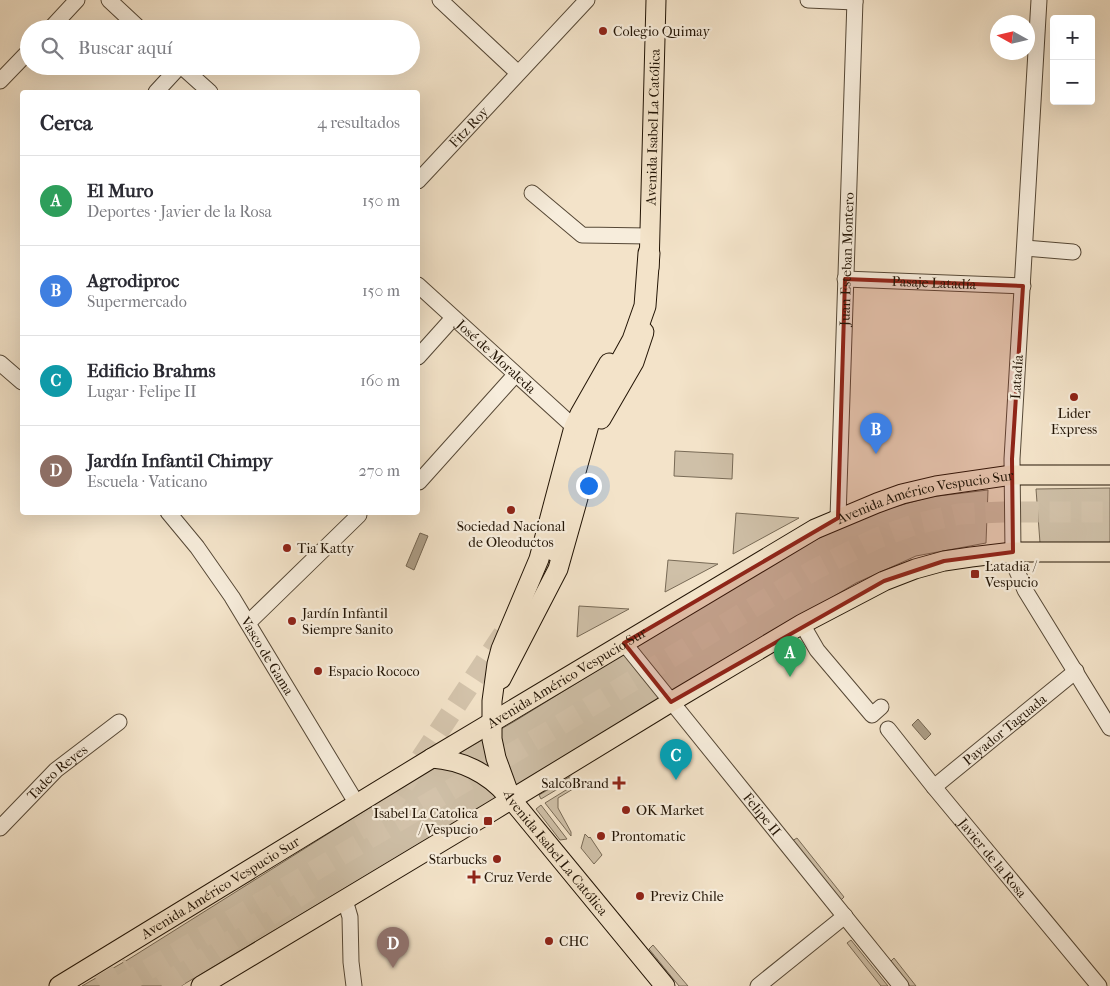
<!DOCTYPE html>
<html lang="es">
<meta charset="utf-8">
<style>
body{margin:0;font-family:"IM FELL French Canon",serif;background:#f2f2f3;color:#2b2b33}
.controls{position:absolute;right:15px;top:15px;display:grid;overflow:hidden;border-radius:5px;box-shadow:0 5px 20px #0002}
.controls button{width:45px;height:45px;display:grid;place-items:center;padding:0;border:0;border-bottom:1px solid #e1e1e2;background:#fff;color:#2b2b33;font:25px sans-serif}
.compass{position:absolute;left:990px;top:15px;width:45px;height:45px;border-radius:50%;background:#fff;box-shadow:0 5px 20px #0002;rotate:278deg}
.you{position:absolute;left:588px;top:485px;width:18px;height:18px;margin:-12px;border:4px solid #fff;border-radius:50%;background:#1a73e8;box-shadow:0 0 0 8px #1a73e833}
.badge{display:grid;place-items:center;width:32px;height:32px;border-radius:50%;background:#ea580c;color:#fff;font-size:16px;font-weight:700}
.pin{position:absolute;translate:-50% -41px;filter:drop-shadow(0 1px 2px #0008)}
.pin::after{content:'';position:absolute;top:26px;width:18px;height:15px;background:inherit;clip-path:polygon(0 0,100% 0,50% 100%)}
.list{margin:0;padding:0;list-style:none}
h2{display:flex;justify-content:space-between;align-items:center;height:65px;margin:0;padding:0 20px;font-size:21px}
h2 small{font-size:16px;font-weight:400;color:#7c7c81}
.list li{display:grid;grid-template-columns:32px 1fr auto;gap:15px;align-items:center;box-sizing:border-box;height:90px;padding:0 20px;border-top:1px solid #e1e1e2}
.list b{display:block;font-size:19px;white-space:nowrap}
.list p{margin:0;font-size:16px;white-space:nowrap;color:#7c7c81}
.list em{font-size:16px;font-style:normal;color:#7c7c81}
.icon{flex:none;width:28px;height:28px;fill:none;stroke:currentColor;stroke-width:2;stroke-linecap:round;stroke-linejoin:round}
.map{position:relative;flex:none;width:1110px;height:986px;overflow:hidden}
.search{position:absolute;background:#fff;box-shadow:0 5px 20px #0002;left:20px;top:20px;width:400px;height:55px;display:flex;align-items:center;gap:12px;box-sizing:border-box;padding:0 18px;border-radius:28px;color:#7c7c81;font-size:19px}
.panel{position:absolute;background:#fff;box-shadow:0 5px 20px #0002;left:20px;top:90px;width:400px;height:425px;border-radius:5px}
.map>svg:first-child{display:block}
.green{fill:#cfc0a8;stroke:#786a56}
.water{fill:#ac9d86;stroke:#756652}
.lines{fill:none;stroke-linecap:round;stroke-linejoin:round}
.highway-tunnel{stroke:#d4c4ac;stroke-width:21;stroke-dasharray:21 11;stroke-linecap:butt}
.minor-casing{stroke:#564836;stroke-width:17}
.major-casing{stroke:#221405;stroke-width:21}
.highway-casing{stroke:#221405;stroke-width:23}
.minor{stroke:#f7eddc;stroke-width:15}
.major{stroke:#f3e3c9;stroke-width:19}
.highway{stroke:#f3e3c9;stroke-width:21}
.marked{fill:#8f2418;fill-opacity:0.2;stroke:#8f2418;stroke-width:4;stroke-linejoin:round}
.poi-dot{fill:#8f2418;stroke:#f7eddc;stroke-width:2}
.labels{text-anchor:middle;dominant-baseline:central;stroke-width:4.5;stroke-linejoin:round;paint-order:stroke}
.poi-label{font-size:14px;fill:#221405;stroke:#f7eddc;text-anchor:start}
.street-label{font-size:14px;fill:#221405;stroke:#f7eddc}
</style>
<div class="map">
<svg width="1110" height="986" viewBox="0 0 1110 986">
<rect width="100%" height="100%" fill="#f3e3c9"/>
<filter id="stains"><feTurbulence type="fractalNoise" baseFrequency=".004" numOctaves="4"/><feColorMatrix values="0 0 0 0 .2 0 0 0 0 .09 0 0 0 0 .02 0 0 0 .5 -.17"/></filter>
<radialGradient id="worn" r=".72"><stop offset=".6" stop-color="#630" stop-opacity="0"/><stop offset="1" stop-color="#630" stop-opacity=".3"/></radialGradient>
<path class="green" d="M 675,451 L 733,454 L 732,479 L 674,476 Z
M 1110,488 L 1110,543 L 1040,543 L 1036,489 Z
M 988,490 L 986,543 L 916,556 L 856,583 L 181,986 L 82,986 L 129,959 L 420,776 L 515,721 L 611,662 L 787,555 L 827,534 L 880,511 L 930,497 Z
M 736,513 L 799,518 L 733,554 Z
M 668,560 L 718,564 L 665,592 Z
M 579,606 L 629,609 L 577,637 Z
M 571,776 L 576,778 L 541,799 L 539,795 Z
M 579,782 L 578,786 L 558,798 L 558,808 L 571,832 L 571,836 L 545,803 Z
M 541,805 L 567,839 L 560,840 L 536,809 Z
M 585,834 L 589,838 L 590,837 L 602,855 L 594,864 L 581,848 Z
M 797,838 L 844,897 L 840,901 L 792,841 Z
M 851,940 L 888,986 L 881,986 L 847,943 Z
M 653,945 L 688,986 L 679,986 L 649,949 Z
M 894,958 L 916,986 L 910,986 L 890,962 Z"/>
<path class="water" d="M 420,533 L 428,536 L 414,570 L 406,566 Z
M 918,719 L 931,734 L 925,740 L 912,725 Z"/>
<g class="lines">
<path class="highway-tunnel" d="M 526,601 L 547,569 L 553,550
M 359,830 L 370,824 L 394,799 L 506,630
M 100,986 L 130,968
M 120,986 L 555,728 L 814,570 L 875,539 L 916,524 L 959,514 L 1003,512 L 1110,512
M 162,986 L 310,889"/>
<defs>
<g id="minor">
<path d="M 109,0 L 140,29"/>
<path d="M 440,0 L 518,73"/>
<path d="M 808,0 L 855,2"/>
<path d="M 1039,0 L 1012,459 L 1013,552 L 1017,571 L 1025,590 L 1110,728"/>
<path d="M 50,29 L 77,0"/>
<path d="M 181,66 L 210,92"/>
<path d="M 0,81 L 29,51"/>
<path d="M 156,92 L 180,66"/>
<path id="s1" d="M 418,181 L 587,0"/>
<path d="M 532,193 L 582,235 L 649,236"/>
<path d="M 1025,248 L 1073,252"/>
<path id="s2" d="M 845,279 L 1023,286"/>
<path id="s3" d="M 418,285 L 574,427"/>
<path d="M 418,357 L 453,318"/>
<path d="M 0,363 L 22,382"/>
<path d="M 419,482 L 515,375"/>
<path id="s4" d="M 168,512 L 197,547 L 232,597 L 357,804"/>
<path id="s5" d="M 838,518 L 855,0"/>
<path d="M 248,623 L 359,515"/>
<path d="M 802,624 L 817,650 L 872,715 L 881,707"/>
<path id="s6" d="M 624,643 L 901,986"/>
<path id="s7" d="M 888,729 L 934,787 L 1099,986"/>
<path id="s8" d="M 934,787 L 1076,671"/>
<path id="s9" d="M 0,828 L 56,770 L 119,722"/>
<path d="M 345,900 L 350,917 L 351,962 L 354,986"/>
<path d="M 758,986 L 845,916"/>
</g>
<g id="major">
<path id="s10" d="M 649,268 L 656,0"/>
<path id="s11" d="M 609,363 L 580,414 L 574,427 L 539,559 L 501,649 L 497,664 L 492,701 L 492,739 L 496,758 L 511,799 L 665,986"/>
<path d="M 601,419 L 634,362 L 644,332"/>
<path d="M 501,679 L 558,569 L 578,498"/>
<path d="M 432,758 C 461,760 488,773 507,795"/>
<path id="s12" d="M 59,986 L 432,758 L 815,529 L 877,503 L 902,494 L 936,486 L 1012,475 L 1110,475"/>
<path d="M 201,986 L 489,813 L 671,702 L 802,624 L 884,581 L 915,569 L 944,561 L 971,557 L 1013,552 L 1110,552"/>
</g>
<path id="highway" d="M 553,550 L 590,418 L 633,340 L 645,306 L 649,253"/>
</defs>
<use href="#minor" class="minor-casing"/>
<use href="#major" class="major-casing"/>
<use href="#highway" class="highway-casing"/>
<use href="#minor" class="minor"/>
<use href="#major" class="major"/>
<use href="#highway" class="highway"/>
</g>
<path class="marked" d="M 845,279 L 1023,286 L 1012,459 L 1013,552 L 944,561 L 884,581 L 671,702 L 624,643 L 838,518 Z"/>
<g class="poi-dot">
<circle cx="603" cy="31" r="5"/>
<circle cx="1074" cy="397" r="5"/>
<circle cx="511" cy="510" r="5"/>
<circle cx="287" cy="548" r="5"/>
<rect x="970" y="569" width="10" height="10" rx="2.5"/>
<circle cx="292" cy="621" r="5"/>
<circle cx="318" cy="671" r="5"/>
<path d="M616.5 775.5h5v5h5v5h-5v5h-5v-5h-5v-5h5z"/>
<circle cx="626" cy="810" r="5"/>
<rect x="483" y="816" width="10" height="10" rx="2.5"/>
<circle cx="601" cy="836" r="5"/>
<circle cx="497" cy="859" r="5"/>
<path d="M471.5 869.5h5v5h5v5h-5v5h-5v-5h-5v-5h5z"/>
<circle cx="640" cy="896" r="5"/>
<circle cx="549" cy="941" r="5"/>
</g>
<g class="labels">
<g class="poi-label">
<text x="613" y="31">Colegio Quimay</text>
<text x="1074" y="413" text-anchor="middle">Lider<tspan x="1074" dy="16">Express</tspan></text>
<text x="511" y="526" text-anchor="middle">Sociedad Nacional<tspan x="511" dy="16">de Oleoductos</tspan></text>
<text x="297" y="548">Tia Katty</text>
<text x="985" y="566">Latadia /<tspan x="985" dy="16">Vespucio</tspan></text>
<text x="302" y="613">Jardín Infantil<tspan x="302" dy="16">Siempre Sanito</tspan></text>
<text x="328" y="671">Espacio Rococo</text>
<text x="609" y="783" text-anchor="end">SalcoBrand</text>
<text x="636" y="810">OK Market</text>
<text x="478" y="813" text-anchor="end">Isabel La Catolica<tspan x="478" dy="16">/ Vespucio</tspan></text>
<text x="611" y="836">Prontomatic</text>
<text x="487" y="859" text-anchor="end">Starbucks</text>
<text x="484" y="877">Cruz Verde</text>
<text x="650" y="896">Previz Chile</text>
<text x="559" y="941">CHC</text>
</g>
<g class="street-label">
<text stroke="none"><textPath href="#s10" startOffset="141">Avenida Isabel La Católica</textPath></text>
<text stroke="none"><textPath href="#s1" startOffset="74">Fitz Roy</textPath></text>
<text stroke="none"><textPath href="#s5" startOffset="259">Juan Esteban Montero</textPath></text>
<text stroke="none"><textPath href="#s2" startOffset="89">Pasaje Latadía</textPath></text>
<text stroke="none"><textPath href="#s3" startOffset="106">José de Moraleda</textPath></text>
<text transform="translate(1017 377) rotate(-86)">Latadía</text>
<text stroke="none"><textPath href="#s12" startOffset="999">Avenida Américo Vespucio Sur</textPath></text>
<text stroke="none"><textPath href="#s4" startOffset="175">Vasco de Gama</textPath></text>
<text stroke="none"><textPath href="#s12" startOffset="594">Avenida Américo Vespucio Sur</textPath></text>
<text stroke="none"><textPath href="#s8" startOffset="91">Payador Taguada</textPath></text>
<text stroke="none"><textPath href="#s9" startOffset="80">Tadeo Reyes</textPath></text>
<text stroke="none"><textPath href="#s6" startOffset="220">Felipe II</textPath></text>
<text stroke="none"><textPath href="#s11" startOffset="531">Avenida Isabel La Católica</textPath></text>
<text stroke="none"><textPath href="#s7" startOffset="166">Javier de la Rosa</textPath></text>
<text stroke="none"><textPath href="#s12" startOffset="189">Avenida Américo Vespucio Sur</textPath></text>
</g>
</g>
<rect width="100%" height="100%" filter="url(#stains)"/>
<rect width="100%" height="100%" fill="url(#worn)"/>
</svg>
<div class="controls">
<button>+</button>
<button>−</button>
</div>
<svg class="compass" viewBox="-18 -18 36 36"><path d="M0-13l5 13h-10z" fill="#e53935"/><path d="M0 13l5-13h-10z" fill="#7c7c81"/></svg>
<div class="you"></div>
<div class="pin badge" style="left:790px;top:677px;background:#2e9e5b">A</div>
<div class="pin badge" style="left:876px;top:454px;background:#3f7fe0">B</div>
<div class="pin badge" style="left:676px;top:780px;background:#0f9aa8">C</div>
<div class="pin badge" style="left:393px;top:968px;background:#8d6e63">D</div>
<div class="search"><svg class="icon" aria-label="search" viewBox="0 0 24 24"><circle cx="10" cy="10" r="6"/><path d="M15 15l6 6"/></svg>Buscar aquí</div>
<section class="panel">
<h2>Cerca<small>4 resultados</small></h2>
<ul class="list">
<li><span class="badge" style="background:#2e9e5b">A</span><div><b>El Muro</b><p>Deportes · Javier de la Rosa</p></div><em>150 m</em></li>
<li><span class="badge" style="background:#3f7fe0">B</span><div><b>Agrodiproc</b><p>Supermercado</p></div><em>150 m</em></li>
<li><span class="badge" style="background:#0f9aa8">C</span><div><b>Edificio Brahms</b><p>Lugar · Felipe II</p></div><em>160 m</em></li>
<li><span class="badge" style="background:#8d6e63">D</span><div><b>Jardín Infantil Chimpy</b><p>Escuela · Vaticano</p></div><em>270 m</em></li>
</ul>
</section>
</div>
